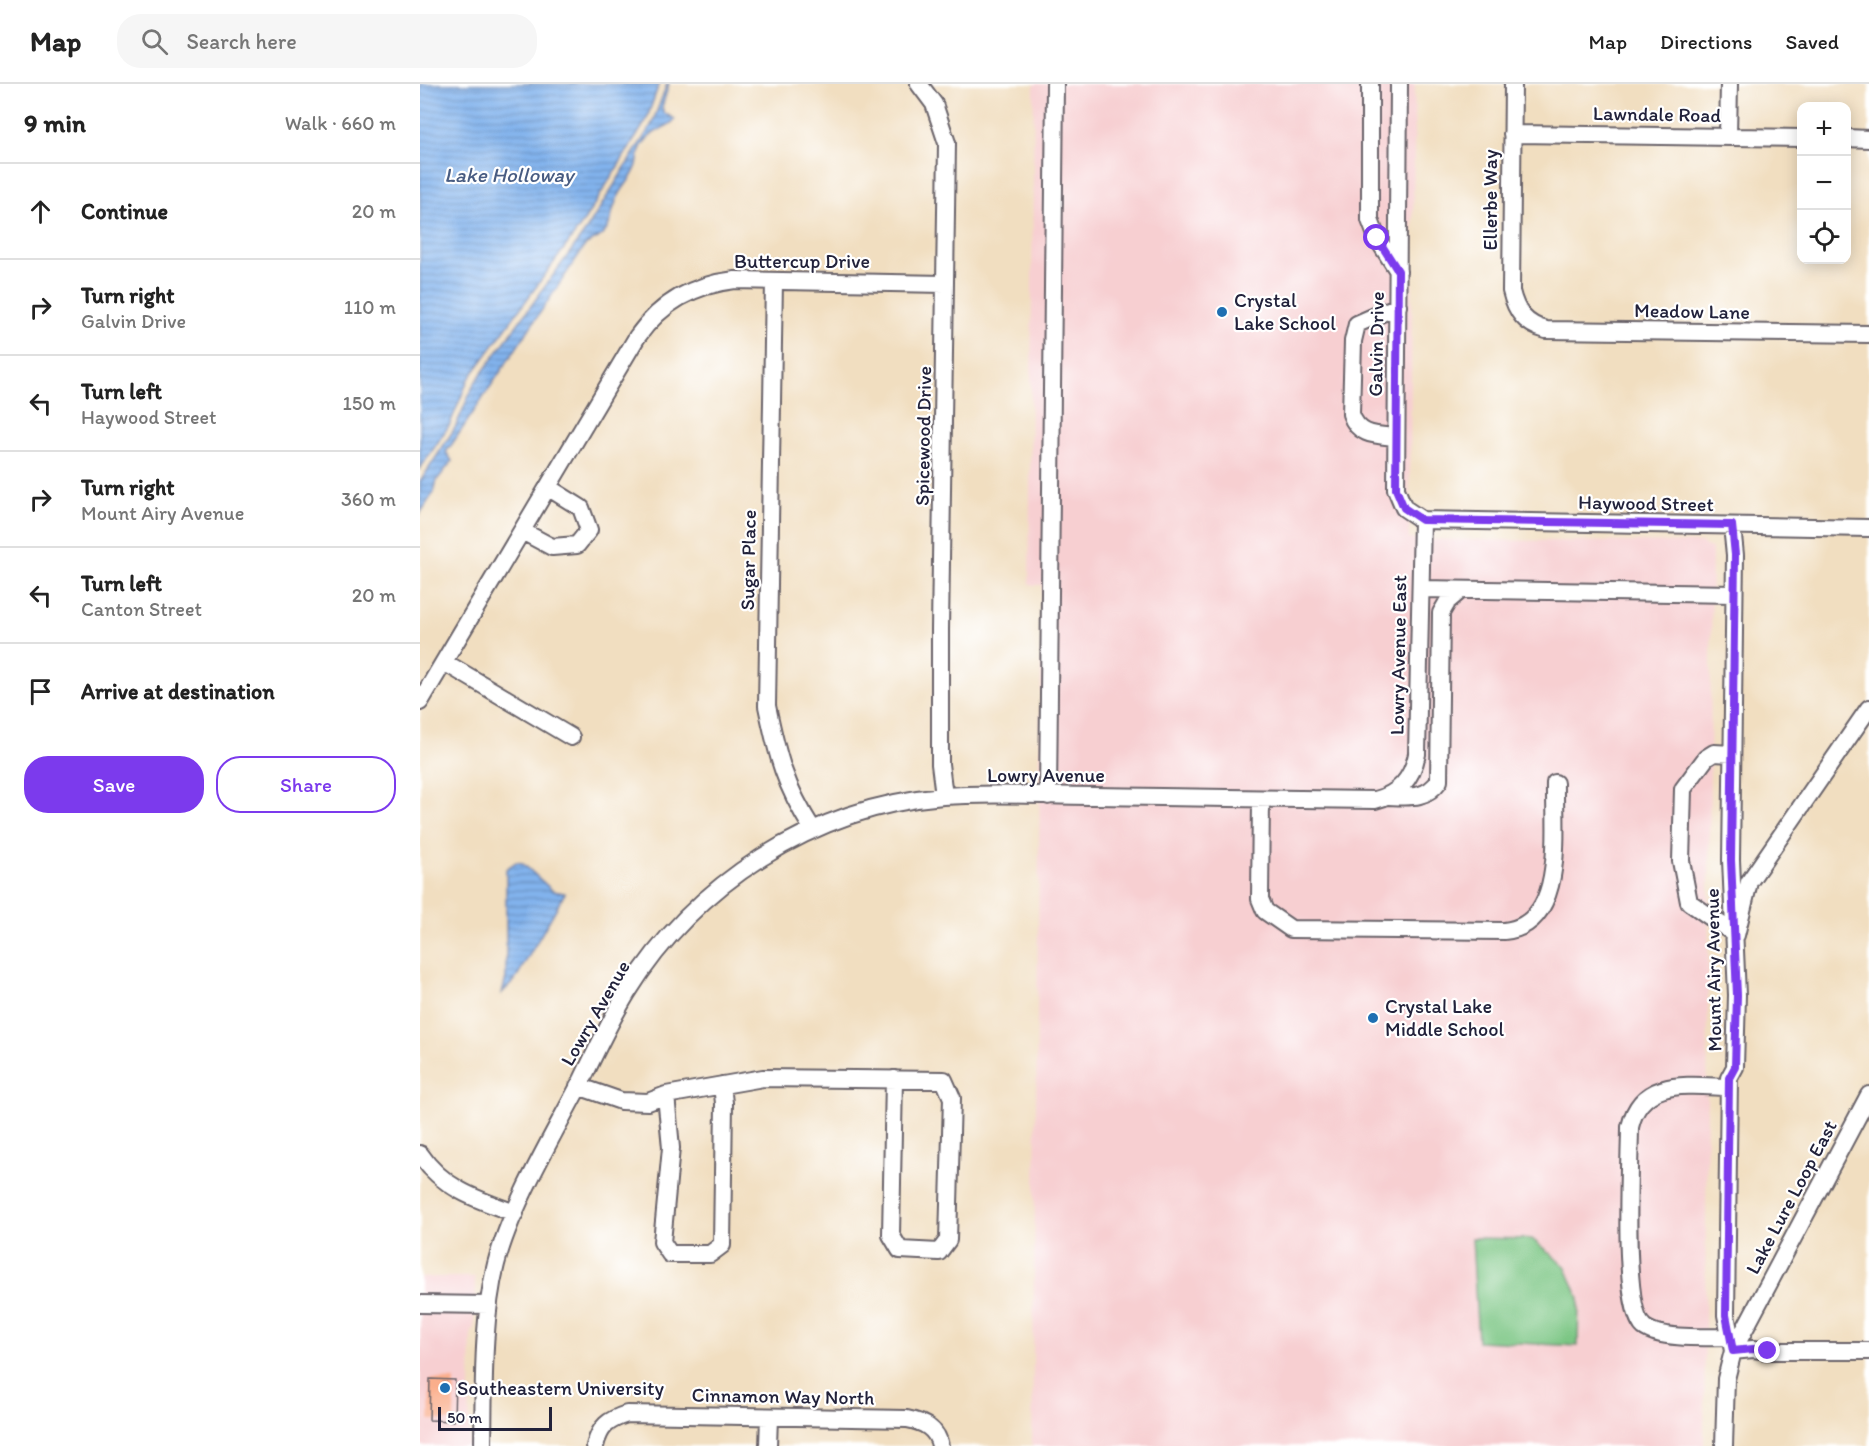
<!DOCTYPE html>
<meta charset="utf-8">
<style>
body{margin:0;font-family:Itim,sans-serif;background:#f6f6f6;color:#222}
.controls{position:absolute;right:18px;top:18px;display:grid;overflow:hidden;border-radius:12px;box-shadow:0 3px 15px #0003}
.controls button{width:54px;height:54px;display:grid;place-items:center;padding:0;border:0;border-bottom:2px solid #e0e0e0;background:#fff;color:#222;font:30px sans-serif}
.scale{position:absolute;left:18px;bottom:15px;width:114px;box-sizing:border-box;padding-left:6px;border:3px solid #22223b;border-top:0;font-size:16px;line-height:21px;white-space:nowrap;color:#22223b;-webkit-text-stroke:4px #fff;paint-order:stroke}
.stop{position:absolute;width:18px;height:18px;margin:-14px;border:4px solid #7c3aed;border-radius:50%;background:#fff}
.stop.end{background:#7c3aed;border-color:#fff;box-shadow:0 2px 6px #0008}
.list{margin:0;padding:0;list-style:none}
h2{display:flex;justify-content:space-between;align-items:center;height:78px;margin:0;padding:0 24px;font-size:26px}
h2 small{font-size:20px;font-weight:400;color:#767676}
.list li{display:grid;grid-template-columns:39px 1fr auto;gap:18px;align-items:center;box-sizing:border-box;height:96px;padding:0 24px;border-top:2px solid #e0e0e0}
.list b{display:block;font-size:22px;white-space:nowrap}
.list p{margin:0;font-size:20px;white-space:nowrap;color:#767676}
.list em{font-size:20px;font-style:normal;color:#767676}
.actions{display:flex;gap:12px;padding:18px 24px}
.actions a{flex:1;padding:14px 0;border:2px solid #7c3aed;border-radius:24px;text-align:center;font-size:21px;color:#7c3aed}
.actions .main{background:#7c3aed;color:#fff}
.icon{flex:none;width:33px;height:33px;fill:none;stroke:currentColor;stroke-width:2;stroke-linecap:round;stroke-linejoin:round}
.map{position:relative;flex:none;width:1449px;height:1362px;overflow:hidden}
header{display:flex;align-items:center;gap:36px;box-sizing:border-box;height:84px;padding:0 30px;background:#fff;border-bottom:2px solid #e0e0e0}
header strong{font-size:28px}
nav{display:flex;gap:33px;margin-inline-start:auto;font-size:21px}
.search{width:420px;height:54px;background:#f6f6f6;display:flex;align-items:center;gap:15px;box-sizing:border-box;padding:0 21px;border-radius:24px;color:#767676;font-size:22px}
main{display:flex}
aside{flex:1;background:#fff}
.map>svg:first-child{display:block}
.built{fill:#f7cfd1}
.garden{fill:#7bc684;stroke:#4e7460;stroke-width:1.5}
.water{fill:url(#water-rules);stroke:#526a94;stroke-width:1.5}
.building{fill:#faae8b}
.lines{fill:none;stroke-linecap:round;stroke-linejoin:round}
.minor-casing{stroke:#6a646a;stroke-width:20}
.minor{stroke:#fff;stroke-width:16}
.route{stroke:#7c3aed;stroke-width:8}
.poi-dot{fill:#1f6fb2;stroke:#fff;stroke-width:2}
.labels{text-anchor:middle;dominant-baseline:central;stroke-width:4.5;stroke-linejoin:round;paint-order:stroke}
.street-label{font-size:20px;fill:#22223b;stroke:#fff}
.poi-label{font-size:20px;fill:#22223b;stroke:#fff;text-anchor:start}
.water-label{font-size:21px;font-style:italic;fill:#485c82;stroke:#fff}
</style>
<header>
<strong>Map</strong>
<div class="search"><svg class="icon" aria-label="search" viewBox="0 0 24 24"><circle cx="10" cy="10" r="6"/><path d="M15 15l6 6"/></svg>Search here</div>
<nav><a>Map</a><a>Directions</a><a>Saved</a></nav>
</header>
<main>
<aside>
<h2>9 min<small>Walk · 660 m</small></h2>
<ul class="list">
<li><svg class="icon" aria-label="ahead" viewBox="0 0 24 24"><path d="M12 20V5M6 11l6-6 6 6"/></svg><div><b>Continue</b></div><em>20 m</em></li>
<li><svg class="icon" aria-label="right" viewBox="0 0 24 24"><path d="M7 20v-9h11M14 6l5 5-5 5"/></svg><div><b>Turn right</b><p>Galvin Drive</p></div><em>110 m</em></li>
<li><svg class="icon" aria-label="left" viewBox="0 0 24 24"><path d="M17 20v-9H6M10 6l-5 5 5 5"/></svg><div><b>Turn left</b><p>Haywood Street</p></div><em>150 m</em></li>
<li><svg class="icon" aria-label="right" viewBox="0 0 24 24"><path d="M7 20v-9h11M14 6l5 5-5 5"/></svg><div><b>Turn right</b><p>Mount Airy Avenue</p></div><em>360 m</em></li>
<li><svg class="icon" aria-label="left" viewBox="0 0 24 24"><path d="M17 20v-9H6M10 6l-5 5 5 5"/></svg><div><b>Turn left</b><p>Canton Street</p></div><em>20 m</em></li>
<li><svg class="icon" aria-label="arrive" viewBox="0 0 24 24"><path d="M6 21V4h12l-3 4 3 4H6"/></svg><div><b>Arrive at destination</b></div></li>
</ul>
<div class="actions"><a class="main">Save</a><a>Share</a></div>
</aside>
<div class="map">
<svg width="1449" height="1362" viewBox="0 0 1449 1362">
<defs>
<pattern id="water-rules" width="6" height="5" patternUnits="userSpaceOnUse" patternTransform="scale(1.5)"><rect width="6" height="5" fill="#82b3ed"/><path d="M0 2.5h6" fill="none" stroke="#6a91c1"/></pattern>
</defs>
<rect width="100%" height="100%" fill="#fff"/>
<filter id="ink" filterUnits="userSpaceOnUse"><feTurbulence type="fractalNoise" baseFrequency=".0167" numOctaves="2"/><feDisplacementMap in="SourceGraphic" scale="12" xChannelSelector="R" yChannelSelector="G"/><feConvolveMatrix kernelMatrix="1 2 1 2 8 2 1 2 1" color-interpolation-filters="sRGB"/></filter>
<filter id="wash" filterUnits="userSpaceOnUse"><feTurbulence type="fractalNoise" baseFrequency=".008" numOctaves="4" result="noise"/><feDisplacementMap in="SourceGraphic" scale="24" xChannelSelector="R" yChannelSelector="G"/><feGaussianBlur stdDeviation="1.35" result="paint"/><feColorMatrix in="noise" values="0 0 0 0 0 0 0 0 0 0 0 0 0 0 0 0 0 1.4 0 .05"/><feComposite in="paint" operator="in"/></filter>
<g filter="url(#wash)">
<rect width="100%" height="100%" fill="#f1dec0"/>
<path class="built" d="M 614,0 L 995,0 L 989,455 L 1282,459 L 1292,466 L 1284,1362 L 612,1362 L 622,501 L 609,501 Z
M 0,1193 L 55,1193 L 54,1245 L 51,1246 L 49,1362 L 0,1362 Z"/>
<path class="garden" d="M 1052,1154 L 1112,1155 L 1145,1182 L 1159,1214 L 1158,1262 L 1058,1257 Z"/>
<path class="water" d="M 0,0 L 239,0 L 226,37 L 162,140 L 48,296 L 30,340 L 0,385 Z
M 247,0 L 249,0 L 242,23 L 244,29 L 255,35 C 249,44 234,44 223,60 C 218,67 219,73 217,81 C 213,94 203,102 198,113 C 186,137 197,147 166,160 L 32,360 L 26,368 L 32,377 L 17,396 L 14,408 L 0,430 L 0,398 L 35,344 L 54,300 L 167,145 L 232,40 Z
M 96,778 L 102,779 L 133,807 L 145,809 L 95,896 L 82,909 L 86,894 L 86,785 Z"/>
<g id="blocks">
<path class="building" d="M 10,1295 L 35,1296 L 34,1337 L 9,1336 Z"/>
</g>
</g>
<g filter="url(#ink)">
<use href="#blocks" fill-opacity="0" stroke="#6a646a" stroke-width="1.5"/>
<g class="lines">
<defs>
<path id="minor" d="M 499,0 L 514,20 L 527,59 L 520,546 L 520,680 L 524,712
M 950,0 L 950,136 L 957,154 L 978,187
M 979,0 L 976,405 L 984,424 L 1002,436
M 1093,0 L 1091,207 C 1096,228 1105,240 1126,246 L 1449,250
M 1092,50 L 1382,54
M 1308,52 L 1309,0
M 1426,54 L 1449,55
M 354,197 L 347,622 C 358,674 364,700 393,746
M 976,353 C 956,351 938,352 931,330 L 933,257 L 937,240 L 978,222
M 1002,436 L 1449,444
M 102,447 L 132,463 L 157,461 L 169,446 L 161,424 L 129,404
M 1001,505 L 1314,510
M 24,578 L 151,653
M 0,618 L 217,253 C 242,218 273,201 315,196 L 525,200
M 1312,670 L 1294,669 L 1286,674 L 1263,705 L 1261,777 L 1269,818 L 1316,851 L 1329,798 L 1449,624
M 628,712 L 635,0
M 969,712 C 991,713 1006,715 1019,697 L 1021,529 L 1028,517 L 1041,506
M 841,715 L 840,815 L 845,827 L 871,845 L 1084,847 C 1147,841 1134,745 1135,699
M 158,1002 L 201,1017 L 228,1018 L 246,1011 L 343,994 L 524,996 L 532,1014 L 528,1156 L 519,1168 L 480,1166 L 471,1151 L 474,995
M 1309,1003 C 1269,1002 1221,993 1210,1043 C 1210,1077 1201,1224 1224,1243 C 1241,1256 1288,1253 1310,1253
M 246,1011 L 251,1064 L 242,1158 L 250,1170 L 290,1170 L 302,1161 L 304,1019 L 302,1001
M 0,1070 C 23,1105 58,1116 95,1129
M 0,1220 L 69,1221
M 1313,1267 L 1449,1011
M 1313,1267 L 1333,1265 L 1349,1267 L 1449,1267
M 63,1362 C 64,1302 62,1238 76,1180 C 91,1122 134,1050 162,996 C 176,967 190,937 207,909 C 275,799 393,723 523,712 C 573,708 624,712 674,712 C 767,714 861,715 955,716 C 979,710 992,695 997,670 L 1002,436
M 175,1362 C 180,1342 188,1336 207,1330 L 487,1335 C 503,1338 517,1344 520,1362
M 348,1362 L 349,1333
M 1304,1362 L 1306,1295 L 1313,1267 L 1306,1231 L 1309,994 L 1315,983 L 1317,911 L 1311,776 L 1315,471 L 1312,442"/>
</defs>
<use href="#minor" class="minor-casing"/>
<use href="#minor" class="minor"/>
</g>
</g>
<g class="lines" filter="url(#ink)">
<path class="route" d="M 957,154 L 978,187 L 976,405 L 984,424 L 1002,436 L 1312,441 L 1315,471 L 1311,776 L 1317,911 L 1315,983 L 1309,994 L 1306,1231 L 1313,1267 L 1333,1265 L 1348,1267"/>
</g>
<g class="poi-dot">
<circle cx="802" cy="228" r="6"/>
<circle cx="953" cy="934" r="6"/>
<circle cx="25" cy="1304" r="6"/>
</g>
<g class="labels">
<g class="street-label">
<text transform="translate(1237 30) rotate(1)">Lawndale Road</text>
<text transform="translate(1070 116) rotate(-90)">Ellerbe Way</text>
<text x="382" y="177">Buttercup Drive</text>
<text transform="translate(1272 227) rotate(1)">Meadow Lane</text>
<text transform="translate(956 260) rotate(-89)">Galvin Drive</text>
<text transform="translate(503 352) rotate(-89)">Spicewood Drive</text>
<text transform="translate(1226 419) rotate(1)">Haywood Street</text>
<text transform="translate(328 476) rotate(-89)">Sugar Place</text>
<text transform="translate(978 571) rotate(-89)">Lowry Avenue East</text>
<text x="626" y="691">Lowry Avenue</text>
<text transform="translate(1293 886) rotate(-91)">Mount Airy Avenue</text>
<text transform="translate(175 929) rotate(-60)">Lowry Avenue</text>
<text transform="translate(1371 1113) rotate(-62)">Lake Lure Loop East</text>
<text transform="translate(363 1312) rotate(1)">Cinnamon Way North</text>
</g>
<g class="poi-label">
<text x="814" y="216">Crystal<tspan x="814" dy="23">Lake School</tspan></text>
<text x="965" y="922">Crystal Lake<tspan x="965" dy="23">Middle School</tspan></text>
<text x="37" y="1304">Southeastern University</text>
</g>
<g class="water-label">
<text x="89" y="90">Lake Holloway</text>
</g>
</g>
</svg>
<div class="controls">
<button>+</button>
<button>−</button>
<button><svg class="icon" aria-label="locate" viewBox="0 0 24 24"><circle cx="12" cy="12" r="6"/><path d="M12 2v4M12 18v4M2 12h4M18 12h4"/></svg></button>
</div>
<div class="scale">50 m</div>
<div class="stop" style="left:957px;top:154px"></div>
<div class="stop end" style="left:1348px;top:1267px"></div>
</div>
</main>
